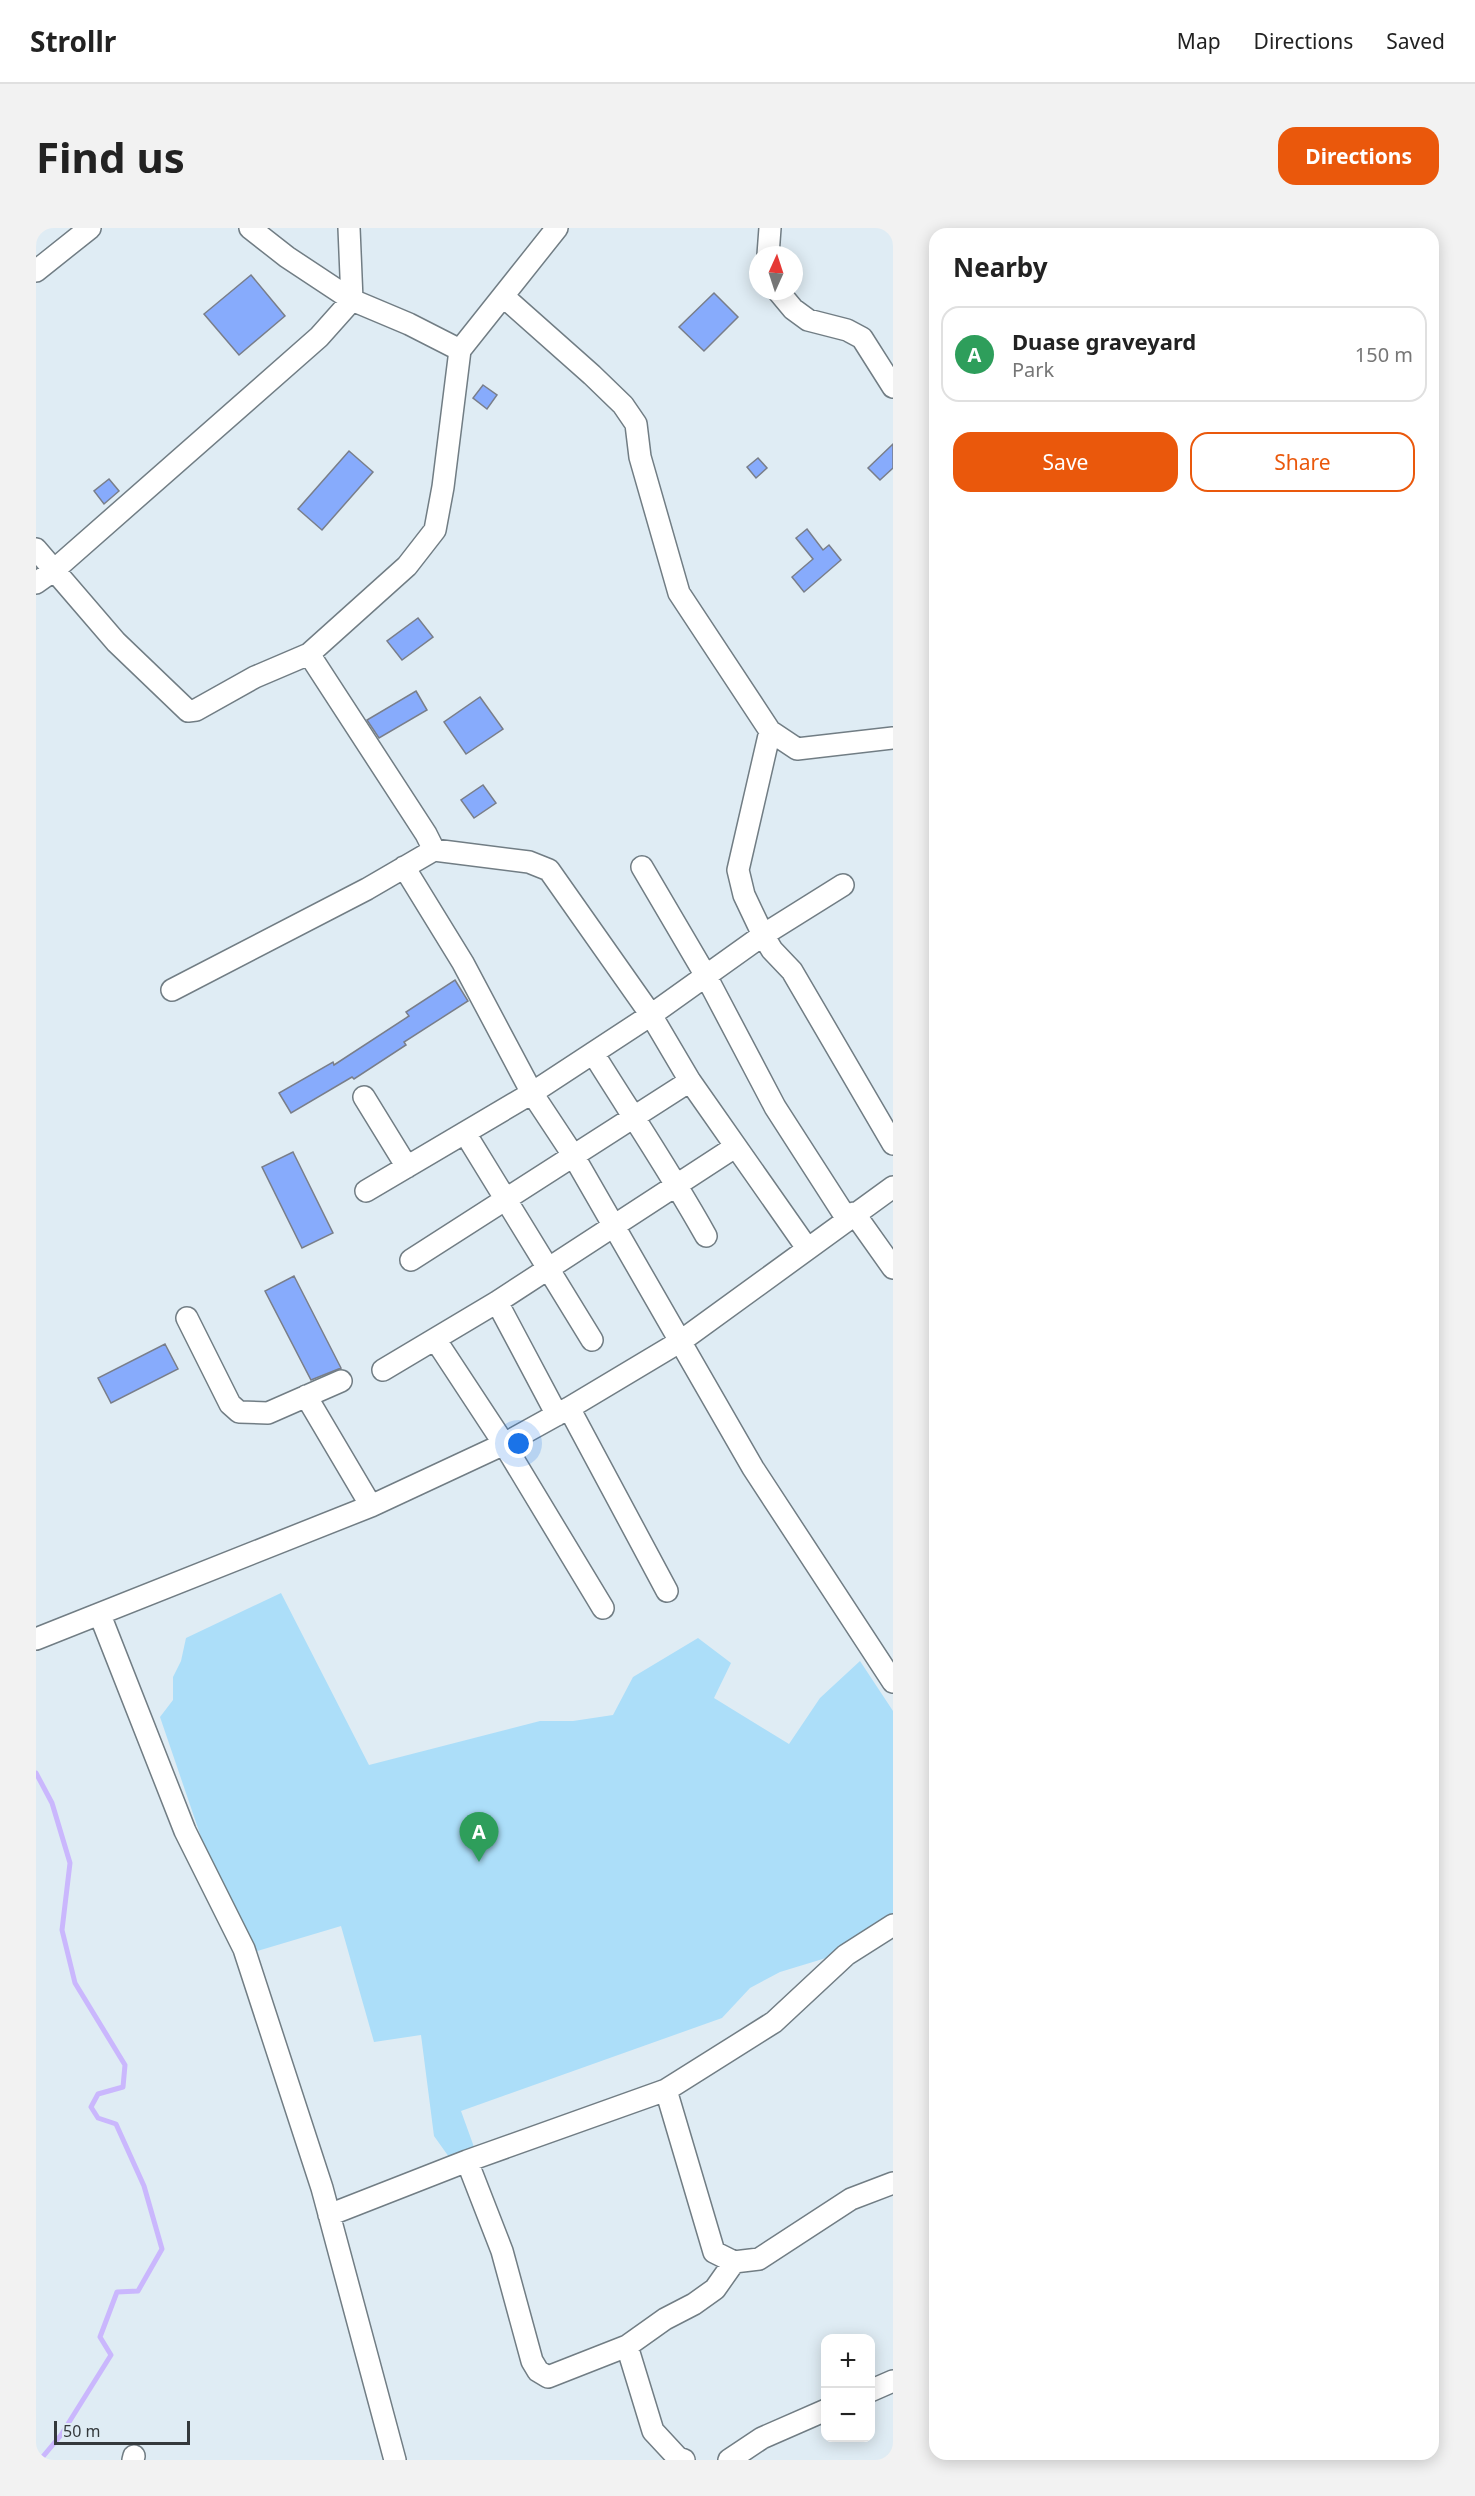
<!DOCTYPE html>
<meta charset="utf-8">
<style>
body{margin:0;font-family:"Noto Sans",sans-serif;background:#f2f2f2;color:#222}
.controls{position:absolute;right:18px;bottom:18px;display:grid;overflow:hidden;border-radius:12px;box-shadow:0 3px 15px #0003}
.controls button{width:54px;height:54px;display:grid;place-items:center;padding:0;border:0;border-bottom:2px solid #e0e0e0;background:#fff;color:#222;font:30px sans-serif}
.compass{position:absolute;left:713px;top:18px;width:54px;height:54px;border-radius:50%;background:#fff;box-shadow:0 3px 15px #0003;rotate:3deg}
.scale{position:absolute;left:18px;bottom:15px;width:136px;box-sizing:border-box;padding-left:6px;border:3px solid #34393c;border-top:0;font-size:16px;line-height:21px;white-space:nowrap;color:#34393c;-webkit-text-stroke:4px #dfecf4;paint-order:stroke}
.you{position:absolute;left:483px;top:1216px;width:21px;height:21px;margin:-15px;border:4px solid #fff;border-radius:50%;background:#1a73e8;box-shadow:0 0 0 9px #1a73e833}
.badge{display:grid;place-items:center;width:39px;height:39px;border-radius:50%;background:#ea580c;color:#fff;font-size:20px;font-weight:700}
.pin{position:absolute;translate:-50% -50px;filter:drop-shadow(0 2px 3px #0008)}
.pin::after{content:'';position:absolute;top:32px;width:21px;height:18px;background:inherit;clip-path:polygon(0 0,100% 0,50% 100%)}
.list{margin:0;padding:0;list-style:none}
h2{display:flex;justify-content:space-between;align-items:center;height:78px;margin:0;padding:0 24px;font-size:26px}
h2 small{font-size:20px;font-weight:400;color:#767676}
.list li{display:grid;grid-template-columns:39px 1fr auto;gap:18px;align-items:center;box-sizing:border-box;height:96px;margin:0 12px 12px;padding:0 12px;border:2px solid #e0e0e0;border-radius:18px}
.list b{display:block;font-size:22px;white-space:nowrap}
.list p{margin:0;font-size:20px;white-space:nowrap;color:#767676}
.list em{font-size:20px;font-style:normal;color:#767676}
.actions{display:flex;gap:12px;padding:18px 24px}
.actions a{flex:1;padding:14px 0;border:2px solid #ea580c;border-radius:18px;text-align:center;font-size:21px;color:#ea580c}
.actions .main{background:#ea580c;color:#fff}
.map{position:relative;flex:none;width:857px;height:2232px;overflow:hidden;border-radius:18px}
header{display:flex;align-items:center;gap:36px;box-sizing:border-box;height:84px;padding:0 30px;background:#fff;border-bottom:2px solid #e0e0e0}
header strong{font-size:28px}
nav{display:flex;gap:33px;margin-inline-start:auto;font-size:21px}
.intro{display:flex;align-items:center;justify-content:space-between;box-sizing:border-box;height:144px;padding:0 36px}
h1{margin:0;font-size:42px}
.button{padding:15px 27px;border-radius:18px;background:#ea580c;color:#fff;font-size:21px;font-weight:700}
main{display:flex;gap:36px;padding:0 36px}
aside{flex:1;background:#fff;border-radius:18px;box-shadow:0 3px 15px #0003}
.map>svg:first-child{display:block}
.green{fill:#acdef9}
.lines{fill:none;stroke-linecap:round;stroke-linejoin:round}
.stream{stroke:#cab7fd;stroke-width:5}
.building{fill:#87abfc;stroke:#797e89;stroke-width:1.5}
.minor-casing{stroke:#717d84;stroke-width:24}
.minor{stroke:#fff;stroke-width:21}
</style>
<header>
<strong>Strollr</strong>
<nav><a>Map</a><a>Directions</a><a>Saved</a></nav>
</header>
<div class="intro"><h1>Find us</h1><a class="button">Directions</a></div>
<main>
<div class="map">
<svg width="857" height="2232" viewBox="0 0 857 2232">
<rect width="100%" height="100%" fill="#dfecf4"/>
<path class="green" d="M 245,1365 L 333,1537 L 504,1493 L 537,1493 L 577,1487 L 597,1449 L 662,1410 L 695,1435 L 678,1470 L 753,1516 L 784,1470 L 824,1433 L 857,1483 L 857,1689 L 790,1730 L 744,1744 L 714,1760 L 686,1790 L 425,1883 L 438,1919 L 413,1929 L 398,1908 L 385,1807 L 338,1814 L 305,1698 L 215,1725 L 179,1650 L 124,1489 L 137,1472 L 137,1449 L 145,1433 L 150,1410 Z"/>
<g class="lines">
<path class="stream" d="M 0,1545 L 16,1575 L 34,1635 L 26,1702 L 39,1755 L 89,1837 L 87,1859 L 62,1866 L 55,1879 L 62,1890 L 80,1896 L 108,1958 L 126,2021 L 102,2063 L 81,2064 L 64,2109 L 75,2127 L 25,2207 L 4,2232"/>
</g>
<path class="building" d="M 215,47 L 249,88 L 203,127 L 168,86 Z
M 678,65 L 702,89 L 668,123 L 643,99 Z
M 447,157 L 461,167 L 451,181 L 437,170 Z
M 857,216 L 857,240 L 844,252 L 832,240 Z
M 313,223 L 337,244 L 286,302 L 262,281 Z
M 722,230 L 731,240 L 720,250 L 711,239 Z
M 73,251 L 83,263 L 68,276 L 58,263 Z
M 771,301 L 787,322 L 793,317 L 805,332 L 768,364 L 756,349 L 777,331 L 760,310 Z
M 382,390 L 397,409 L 366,432 L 351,413 Z
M 380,463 L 391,482 L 343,510 L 331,492 Z
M 444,469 L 467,501 L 430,526 L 408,494 Z
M 447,557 L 460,575 L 438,590 L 425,572 Z
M 419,752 L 432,773 L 368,814 L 370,817 L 318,851 L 316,849 L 255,885 L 243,865 L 297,834 L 298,837 L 373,788 L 370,784 Z
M 257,924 L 297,1005 L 266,1020 L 226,939 Z
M 258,1048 L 305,1140 L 275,1152 L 229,1063 Z
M 129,1116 L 142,1141 L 75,1175 L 62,1150 Z"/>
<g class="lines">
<defs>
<path id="minor" d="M 214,0 L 251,29 L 316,72 L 373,96 L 424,122
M 732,27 L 734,0
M 0,43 L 54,0
M 742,63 L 757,81 L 772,92 L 811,102 L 826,110 L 857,159
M 467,68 L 556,147 L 587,177 L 600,196 L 604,229 L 643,365 L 734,503 L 761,521 L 857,510
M 0,321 L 80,414 L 152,483 L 160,482 L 219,449 L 273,426 L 371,338 L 399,302 L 407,259 L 424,122 L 521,0
M 0,355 L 17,343 L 283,109 L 316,72 L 313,0
M 734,503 L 702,642 L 708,667 L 727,707 L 807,657
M 398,622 L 493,634 L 513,642 L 615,787 L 654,853 L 771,1020
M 368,639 L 427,735 L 496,865 L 537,927 L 717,1240 L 857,1454
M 606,639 L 670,748 L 739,879 L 811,991
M 136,762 L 331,661 L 398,622 L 390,606 L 273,426
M 557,825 C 595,886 635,945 670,1008
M 328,869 L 371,939
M 429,905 L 556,1112
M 330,963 L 496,865 L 615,787 L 727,707 L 736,722 L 756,743 L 857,916
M 818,985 L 857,1040
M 375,1032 L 654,853
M 461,1074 L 521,1187
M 151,1090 L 194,1176 L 203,1184 L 232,1185 L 305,1153
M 399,1111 L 468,1216 L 567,1380
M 347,1142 L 461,1074 L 699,919
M 270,1168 L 335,1278
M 533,1180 L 631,1363
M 64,1387 L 149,1603 L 208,1721 L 286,1960 L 359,2232
M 0,1411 L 335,1278 L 468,1216 L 533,1180 L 645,1113 L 857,959
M 630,1862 L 678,2024 L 698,2034 L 723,2031 L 815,1971 L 857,1955
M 431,1933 L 466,2023 L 496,2133 L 502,2143 L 512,2149 L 591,2118 L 629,2091 L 658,2076 L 679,2061 L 698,2034
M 293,1987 L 431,1933 L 630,1862 L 738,1794 L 810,1727 L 857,1697
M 591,2118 L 617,2203 L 642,2230 L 648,2232
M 834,2163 L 857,2153
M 97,2232 L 98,2228
M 693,2232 L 726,2210 L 790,2182"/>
</defs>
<use href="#minor" class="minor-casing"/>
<use href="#minor" class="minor"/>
</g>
</svg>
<div class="controls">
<button>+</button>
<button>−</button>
</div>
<svg class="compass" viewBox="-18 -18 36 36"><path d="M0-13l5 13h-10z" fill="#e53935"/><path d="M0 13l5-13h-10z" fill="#767676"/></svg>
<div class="scale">50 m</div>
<div class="you"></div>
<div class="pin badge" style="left:443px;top:1634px;background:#2e9e5b">A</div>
</div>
<aside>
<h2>Nearby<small></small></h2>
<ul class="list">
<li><span class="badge" style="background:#2e9e5b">A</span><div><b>Duase graveyard</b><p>Park</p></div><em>150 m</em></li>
</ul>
<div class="actions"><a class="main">Save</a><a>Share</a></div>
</aside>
</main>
